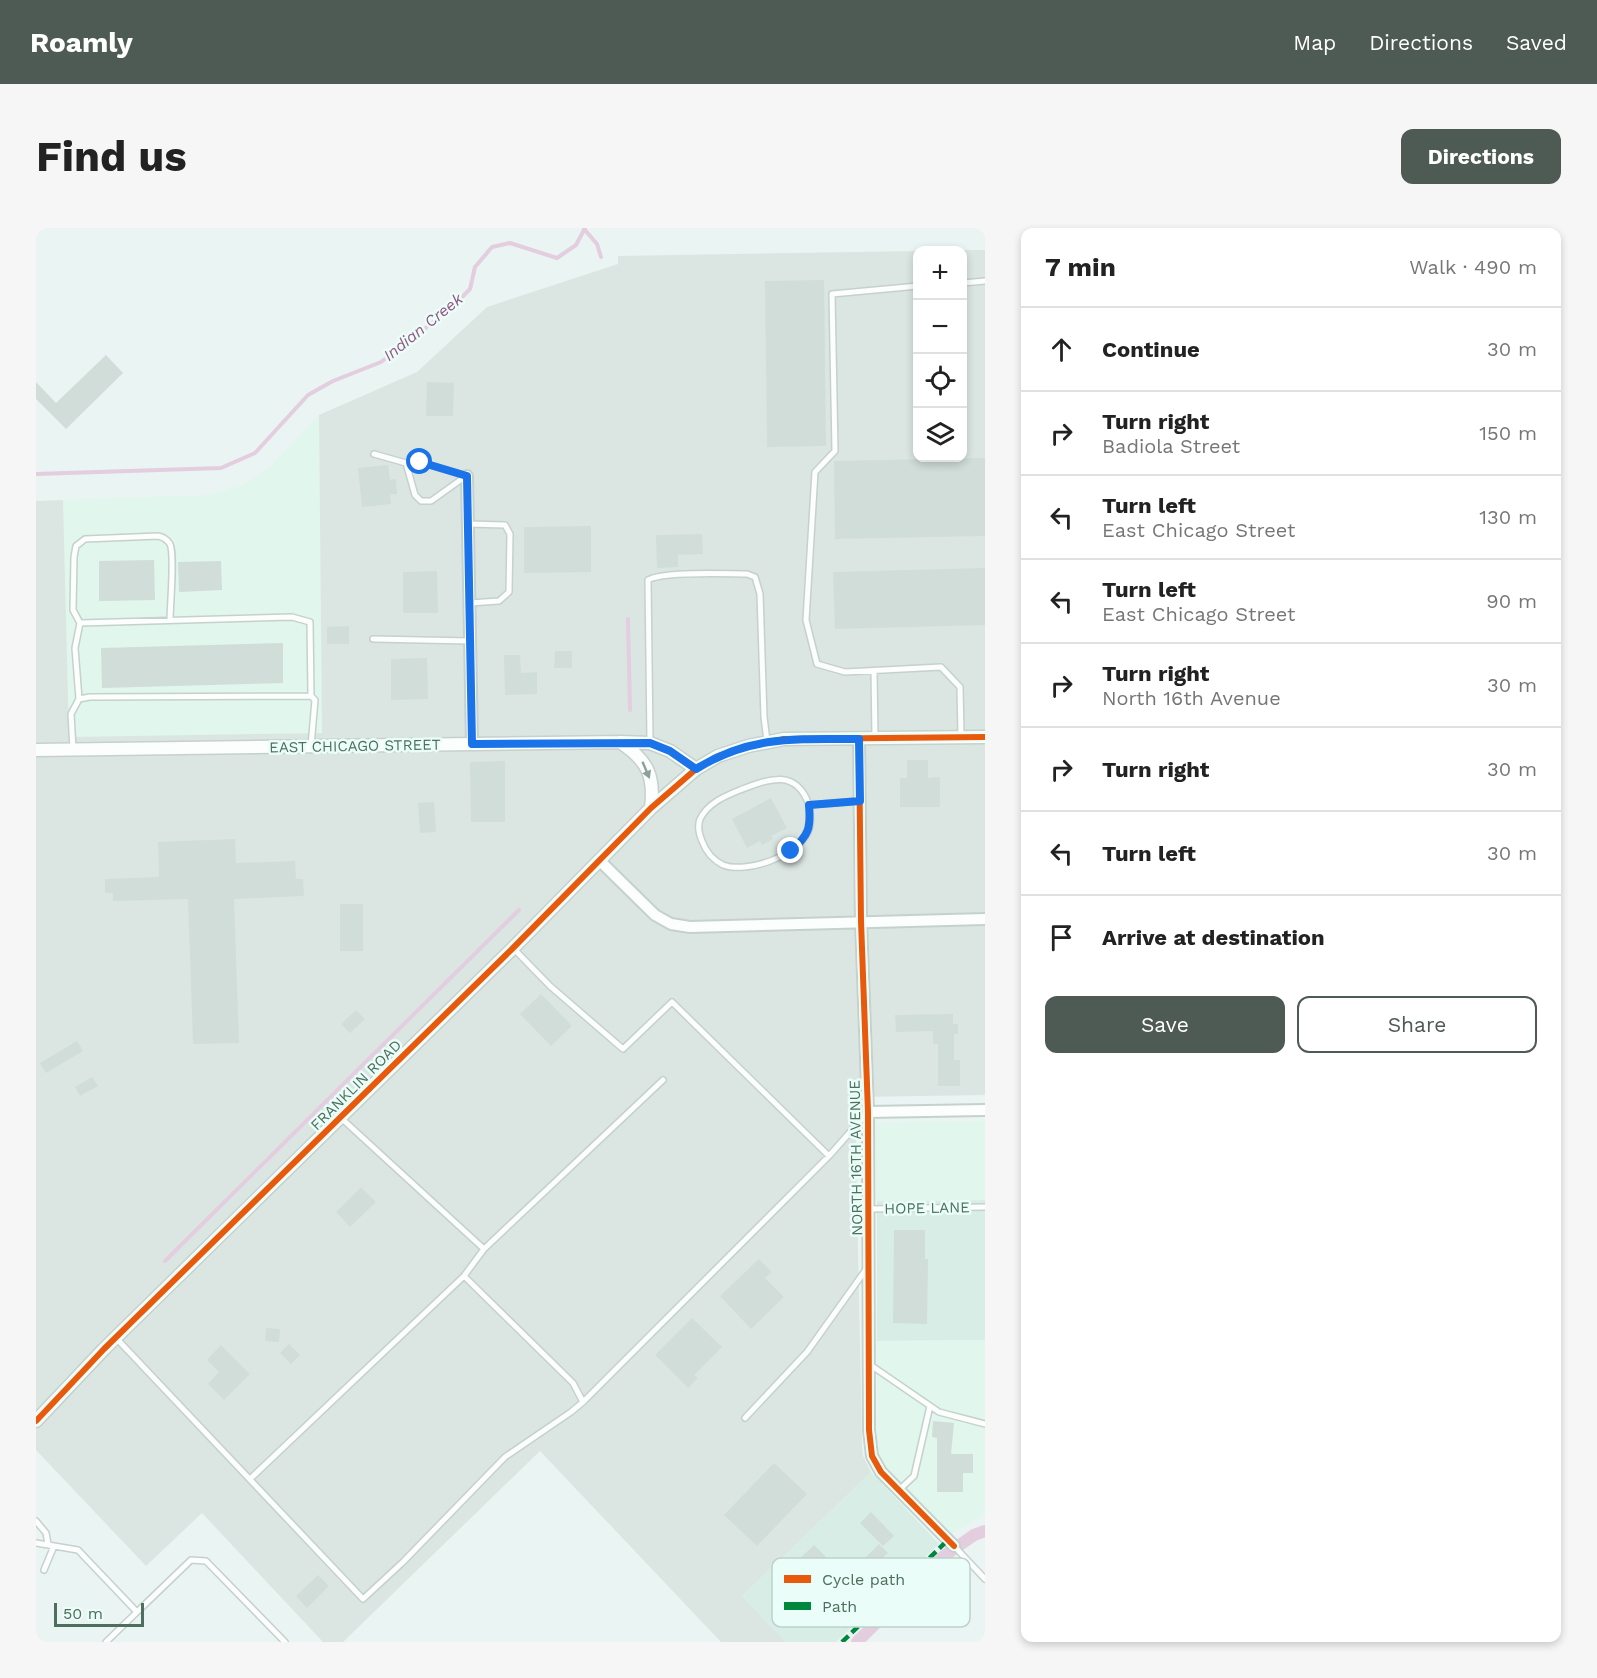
<!DOCTYPE html>
<meta charset="utf-8">
<style>
body{margin:0;font-family:"Work Sans",sans-serif;background:#f6f6f6;color:#222}
.controls{position:absolute;right:18px;top:18px;display:grid;overflow:hidden;border-radius:12px;box-shadow:0 3px 9px #0003}
.controls button{width:54px;height:54px;display:grid;place-items:center;padding:0;border:0;border-bottom:2px solid #e0e0e0;background:#fff;color:#222;font:30px sans-serif}
.scale{position:absolute;left:18px;bottom:15px;width:90px;box-sizing:border-box;padding-left:6px;border:3px solid #4d6f5d;border-top:0;font-size:16px;line-height:21px;white-space:nowrap;color:#4d6f5d;-webkit-text-stroke:4px #ebfdf8;paint-order:stroke}
.stop{position:absolute;width:18px;height:18px;margin:-14px;border:4px solid #1a73e8;border-radius:50%;background:#fff}
.stop.end{background:#1a73e8;border-color:#fff;box-shadow:0 2px 6px #0008}
.list{margin:0;padding:0;list-style:none}
h2{display:flex;justify-content:space-between;align-items:center;height:78px;margin:0;padding:0 24px;font-size:26px}
h2 small{font-size:20px;font-weight:400;color:#767676}
.list li{display:grid;grid-template-columns:39px 1fr auto;gap:18px;align-items:center;box-sizing:border-box;height:84px;padding:0 24px;border-top:2px solid #e0e0e0}
.list b{display:block;font-size:22px;white-space:nowrap}
.list p{margin:0;font-size:20px;white-space:nowrap;color:#767676}
.list em{font-size:20px;font-style:normal;color:#767676}
.actions{display:flex;gap:12px;padding:18px 24px}
.actions a{flex:1;padding:14px 0;border:2px solid #4e5a54;border-radius:12px;text-align:center;font-size:21px;color:#4e5a54}
.actions .main{background:#4e5a54;color:#fff}
.icon{flex:none;width:33px;height:33px;fill:none;stroke:currentColor;stroke-width:2;stroke-linecap:round;stroke-linejoin:round}
.map{position:relative;flex:none;width:949px;height:1414px;overflow:hidden;border-radius:12px}
header{display:flex;align-items:center;gap:36px;box-sizing:border-box;height:84px;padding:0 30px;background:#4e5a54;color:#fff}
header strong{font-size:28px}
nav{display:flex;gap:33px;margin-inline-start:auto;font-size:21px}
.intro{display:flex;align-items:center;justify-content:space-between;box-sizing:border-box;height:144px;padding:0 36px}
h1{margin:0;font-size:42px}
.button{padding:15px 27px;border-radius:12px;background:#4e5a54;color:#fff;font-size:21px;font-weight:700}
main{display:flex;gap:36px;padding:0 36px}
aside{flex:1;background:#fff;border-radius:12px;box-shadow:0 3px 9px #0003}
.map>svg:first-child{display:block}
.residential{fill:#d8ede6}
.commercial{fill:#e1f6ec}
.industrial{fill:#dbe6e2}
.lines{fill:none;stroke-linecap:round;stroke-linejoin:round}
.stream{stroke:#e3cdde;stroke-width:4}
.canal{stroke:#e3cdde;stroke-width:12}
.building{fill:#d0ddd8}
.service-casing{stroke:#c5d1cd;stroke-width:8}
.minor-casing{stroke:#c5d1cd;stroke-width:14}
.tertiary-casing{stroke:#c5d1cd;stroke-width:15}
.service{stroke:#fcfdfd;stroke-width:5}
.minor{stroke:#fcfdfd;stroke-width:10}
.tertiary{stroke:#fcfdfd;stroke-width:12}
.quiet{stroke:#00873e;stroke-width:4.5;stroke-dasharray:9 4.5;stroke-linecap:butt}
.cycleway-casing{stroke:#ebfdf8;stroke-width:10}
.cycleway{stroke:#e8590c;stroke-width:6}
.oneway{fill:#8aa195}
.route{stroke:#1a73e8;stroke-width:8}
.labels{text-anchor:middle;dominant-baseline:central;stroke-width:5;stroke-linejoin:round;paint-order:stroke}
.street-label{font-size:15px;fill:#4d6f5d;stroke:#ebfdf8}
.water-label{font-size:16px;font-style:italic;fill:#935481;stroke:#ebfdf8}
.key{fill:#ebfdf8;stroke:#bcd2ca;stroke-width:1.5}
.key-label{font-size:16px;fill:#4d6f5d}
</style>
<header>
<strong>Roamly</strong>
<nav><a>Map</a><a>Directions</a><a>Saved</a></nav>
</header>
<div class="intro"><h1>Find us</h1><a class="button">Directions</a></div>
<main>
<div class="map">
<svg width="949" height="1414" viewBox="0 0 949 1414">
<rect width="100%" height="100%" fill="#eaf4f2"/>
<path class="residential" d="M 949,972 L 949,1112 L 841,1113 L 841,973 Z
M 835,1244 L 903,1316 L 800,1414 L 750,1414 L 706,1368 Z"/>
<path class="commercial" d="M 283,187 L 286,505 L 33,509 L 27,272 L 172,267 L 207,257 L 234,239 Z
M 949,893 L 949,972 L 841,973 L 839,895 Z
M 949,1112 L 949,1286 L 914,1307 L 856,1246 L 846,1234 L 841,1221 L 841,1113 Z"/>
<path class="industrial" d="M 922,22 L 949,22 L 949,867 L 819,869 L 826,1218 L 827,1228 L 835,1244 L 706,1368 L 750,1414 L 685,1414 L 504,1223 L 307,1414 L 287,1414 L 166,1285 L 110,1338 L 0,1222 L 0,273 L 27,272 L 33,509 L 286,505 L 283,187 L 381,144 L 451,79 L 582,36 L 582,28 L 881,23 L 882,230 L 927,230 L 927,22 Z"/>
<g class="lines">
<path class="stream" d="M 548,1 L 561,16 L 565,29
M 0,246 L 185,240 L 219,225 L 272,167 L 297,153 L 345,134 L 413,82 L 434,61 L 439,39 L 456,19 L 474,15 L 521,30 L 540,17 L 549,0
M 592,391 L 594,482
M 129,1033 L 483,682"/>
<path class="canal" d="M 821,1414 L 908,1328 L 938,1307 L 949,1303"/>
</g>
<path class="building" d="M 788,52 L 790,218 L 731,219 L 729,53 Z
M 70,127 L 87,145 L 30,201 L 0,171 L 0,154 L 20,175 Z
M 391,154 L 418,155 L 417,188 L 390,188 Z
M 949,230 L 949,308 L 799,311 L 798,233 Z
M 352,237 L 354,252 L 360,251 L 361,266 L 354,266 L 355,276 L 326,279 L 322,240 Z
M 555,298 L 555,344 L 488,345 L 488,299 Z
M 666,306 L 667,326 L 642,327 L 642,339 L 621,340 L 620,307 Z
M 118,332 L 119,372 L 63,373 L 63,333 Z
M 185,333 L 186,362 L 143,364 L 142,334 Z
M 949,340 L 949,397 L 799,401 L 797,344 Z
M 401,343 L 402,385 L 367,385 L 367,344 Z
M 313,398 L 313,416 L 291,416 L 291,399 Z
M 247,415 L 247,455 L 66,460 L 65,420 Z
M 519,423 L 536,423 L 536,440 L 518,440 Z
M 468,427 L 484,427 L 485,445 L 501,444 L 501,466 L 469,467 Z
M 391,430 L 392,471 L 355,472 L 355,431 Z
M 871,532 L 892,532 L 892,550 L 904,549 L 904,579 L 864,579 L 864,550 L 871,550 Z
M 469,533 L 469,594 L 435,594 L 434,534 Z
M 735,570 L 751,600 L 735,608 L 737,611 L 726,617 L 724,613 L 711,620 L 696,591 Z
M 398,574 L 400,604 L 384,605 L 382,575 Z
M 199,611 L 200,635 L 259,633 L 260,651 L 267,651 L 268,668 L 198,671 L 203,815 L 157,816 L 152,671 L 77,673 L 77,665 L 69,665 L 69,651 L 123,649 L 122,614 Z
M 304,676 L 327,676 L 327,723 L 304,723 Z
M 505,766 L 536,798 L 515,818 L 484,786 Z
M 320,782 L 329,791 L 314,805 L 305,796 Z
M 917,786 L 917,796 L 922,796 L 922,806 L 918,806 L 918,832 L 924,832 L 924,858 L 902,858 L 902,816 L 897,816 L 897,803 L 860,804 L 859,787 Z
M 41,813 L 47,823 L 10,845 L 4,835 Z
M 56,849 L 62,858 L 44,868 L 39,859 Z
M 325,959 L 340,974 L 314,999 L 300,984 Z
M 858,1002 L 889,1002 L 889,1031 L 892,1031 L 891,1096 L 857,1095 Z
M 723,1031 L 736,1044 L 729,1050 L 748,1069 L 715,1101 L 684,1068 Z
M 656,1090 L 686,1119 L 658,1147 L 662,1150 L 652,1160 L 619,1127 Z
M 230,1100 L 244,1101 L 243,1114 L 229,1113 Z
M 253,1116 L 264,1127 L 255,1136 L 244,1125 Z
M 185,1117 L 214,1146 L 188,1172 L 172,1156 L 183,1144 L 171,1132 Z
M 897,1193 L 918,1195 L 915,1226 L 937,1226 L 937,1245 L 927,1245 L 927,1264 L 901,1264 L 901,1210 L 896,1209 Z
M 738,1235 L 771,1266 L 721,1318 L 688,1287 Z
M 835,1284 L 858,1308 L 847,1318 L 824,1295 Z
M 843,1316 L 852,1325 L 836,1340 L 828,1331 Z
M 778,1317 L 790,1329 L 765,1353 L 753,1341 Z
M 282,1347 L 293,1358 L 271,1380 L 260,1368 Z"/>
<g class="lines">
<defs>
<path id="service" d="M 927,55 L 949,53
M 882,58 L 796,66 L 799,223 L 779,244 L 770,392 L 781,436 L 809,444 L 905,439 L 924,459 L 925,508
M 338,226 L 370,235 L 384,234 L 431,248
M 370,235 L 379,267 L 385,273 L 395,273 L 430,248
M 432,296 L 469,297 L 474,306 L 473,364 L 463,373 L 434,375
M 44,395 L 37,382 L 38,329 L 40,318 L 49,311 L 122,308 C 127,309 131,311 134,316 C 139,326 134,378 134,392
M 337,411 L 434,413
M 838,443 L 839,510
M 43,471 L 39,420 L 44,395 L 256,389 L 274,394 L 275,468
M 614,513 L 612,352 C 627,343 691,346 711,346 L 719,349 L 724,366 L 728,489 L 731,513
M 37,521 L 35,486 L 43,471 L 54,469 L 275,468 L 279,472 L 275,518
M 773,577 C 760,540 733,551 704,562 C 689,568 672,575 664,591 C 661,599 663,606 666,613 C 670,624 677,632 687,637 C 710,646 762,628 772,604 C 776,596 774,585 773,577 L 824,573
M 477,720 L 514,758 L 587,821 L 636,774 L 793,928
M 304,889 L 448,1021 L 627,852
M 833,981 L 949,979
M 428,1048 L 537,1155 L 547,1174
M 80,1110 L 327,1371 L 367,1334 L 469,1229 L 535,1184 L 547,1174 L 793,928 L 831,885
M 833,1136 L 903,1184 L 949,1196
M 709,1190 L 771,1124 L 831,1040
M 214,1251 L 428,1048 L 448,1021
M 863,1262 L 878,1248 L 894,1178
M 0,1293 L 10,1305 L 12,1316
M 0,1315 L 42,1322 L 101,1384 L 155,1332 L 170,1333 L 249,1414
M 918,1318 L 949,1351
M 8,1342 L 18,1318
M 70,1414 L 101,1384"/>
<path id="minor" d="M 431,248 L 436,516
M 823,511 L 825,693 L 832,884 L 833,1202 L 836,1228 L 845,1244 L 918,1318
M 564,633 L 619,687 L 635,696 L 654,699 L 949,691
M 832,884 L 949,882"/>
<path id="tertiary" d="M 584,514 C 611,532 619,547 615,580
M 0,522 L 584,514 L 614,515 L 634,523 L 660,541
M 0,1193 L 68,1121 L 477,720 L 615,580 L 660,541 L 682,528 L 712,518 L 748,511 L 949,509"/>
</defs>
<use href="#service" class="service-casing"/>
<use href="#minor" class="minor-casing"/>
<use href="#tertiary" class="tertiary-casing"/>
<use href="#service" class="service"/>
<use href="#minor" class="minor"/>
<use href="#tertiary" class="tertiary"/>
<path class="quiet" d="M 806,1414 L 912,1312"/>
<defs>
<path id="cycleway" d="M 823,511 L 825,693 L 832,884 L 833,1202 L 836,1228 L 845,1244 L 918,1318
M 0,1193 L 68,1121 L 477,720 L 615,580 L 660,541 L 682,528 L 712,518 L 748,511 L 949,509"/>
</defs>
<use href="#cycleway" class="cycleway-casing"/>
<use href="#cycleway" class="cycleway"/>
</g>
<defs><path id="oneway-solid" d="M-6-.8H1V-3.2L6.5 0L1 3.2V.8H-6Z" transform="scale(1.5)"/></defs>
<use class="oneway" href="#oneway-solid" transform="translate(610 542) rotate(67)"/>
<g class="lines">
<path class="route" d="M 384,234 L 431,248 L 436,516 L 614,515 L 634,523 L 660,541 C 715,507 761,511 823,511 L 824,573 L 773,577 C 775,600 773,607 755,623"/>
</g>
<g class="labels">
<g class="street-label">
<text transform="translate(319 518) rotate(-1)">EAST CHICAGO STREET</text>
<text transform="translate(320 857) rotate(-45)">FRANKLIN ROAD</text>
<text transform="translate(820 930) rotate(-91)">NORTH 16TH AVENUE</text>
<text transform="translate(891 980) rotate(-1)">HOPE LANE</text>
</g>
<g class="water-label">
<text transform="translate(387 99) rotate(-39)">Indian Creek</text>
</g>
</g>
<rect x="736" y="1330" width="198" height="69" rx="9" class="key"/>
<rect x="748" y="1347" width="27" height="8" fill="#e8590c"/>
<rect x="748" y="1374" width="27" height="8" fill="#00873e"/>
<g class="key-label">
<text x="786" y="1357">Cycle path</text>
<text x="786" y="1384">Path</text>
</g>
</svg>
<div class="controls">
<button>+</button>
<button>−</button>
<button><svg class="icon" aria-label="locate" viewBox="0 0 24 24"><circle cx="12" cy="12" r="6"/><path d="M12 2v4M12 18v4M2 12h4M18 12h4"/></svg></button>
<button><svg class="icon" aria-label="layers" viewBox="0 0 24 24"><path d="M12 4l9 5-9 5-9-5zM3 14l9 5 9-5"/></svg></button>
</div>
<div class="scale">50 m</div>
<div class="stop" style="left:384px;top:234px"></div>
<div class="stop end" style="left:755px;top:623px"></div>
</div>
<aside>
<h2>7 min<small>Walk · 490 m</small></h2>
<ul class="list">
<li><svg class="icon" aria-label="ahead" viewBox="0 0 24 24"><path d="M12 20V5M6 11l6-6 6 6"/></svg><div><b>Continue</b></div><em>30 m</em></li>
<li><svg class="icon" aria-label="right" viewBox="0 0 24 24"><path d="M7 20v-9h11M14 6l5 5-5 5"/></svg><div><b>Turn right</b><p>Badiola Street</p></div><em>150 m</em></li>
<li><svg class="icon" aria-label="left" viewBox="0 0 24 24"><path d="M17 20v-9H6M10 6l-5 5 5 5"/></svg><div><b>Turn left</b><p>East Chicago Street</p></div><em>130 m</em></li>
<li><svg class="icon" aria-label="left" viewBox="0 0 24 24"><path d="M17 20v-9H6M10 6l-5 5 5 5"/></svg><div><b>Turn left</b><p>East Chicago Street</p></div><em>90 m</em></li>
<li><svg class="icon" aria-label="right" viewBox="0 0 24 24"><path d="M7 20v-9h11M14 6l5 5-5 5"/></svg><div><b>Turn right</b><p>North 16th Avenue</p></div><em>30 m</em></li>
<li><svg class="icon" aria-label="right" viewBox="0 0 24 24"><path d="M7 20v-9h11M14 6l5 5-5 5"/></svg><div><b>Turn right</b></div><em>30 m</em></li>
<li><svg class="icon" aria-label="left" viewBox="0 0 24 24"><path d="M17 20v-9H6M10 6l-5 5 5 5"/></svg><div><b>Turn left</b></div><em>30 m</em></li>
<li><svg class="icon" aria-label="arrive" viewBox="0 0 24 24"><path d="M6 21V4h12l-3 4 3 4H6"/></svg><div><b>Arrive at destination</b></div></li>
</ul>
<div class="actions"><a class="main">Save</a><a>Share</a></div>
</aside>
</main>
